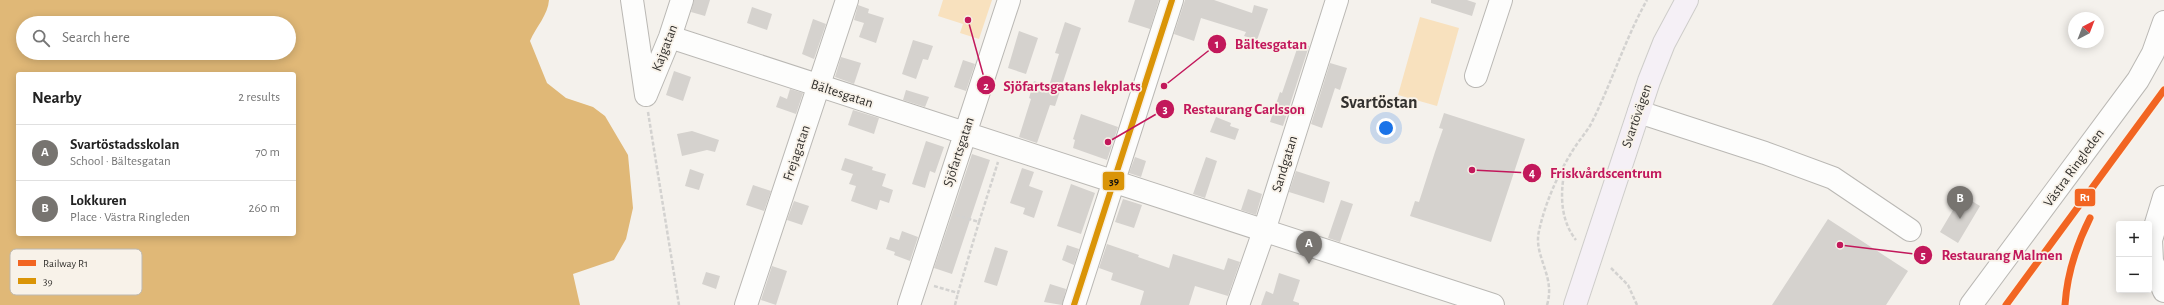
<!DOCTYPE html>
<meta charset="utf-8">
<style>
body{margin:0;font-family:"Alegreya Sans",sans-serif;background:#f6f6f6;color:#222}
.controls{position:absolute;right:12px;bottom:12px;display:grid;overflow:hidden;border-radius:4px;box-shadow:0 2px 10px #0003}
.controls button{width:36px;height:36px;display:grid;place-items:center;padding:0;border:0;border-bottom:1px solid #e0e0e0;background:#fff;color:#222;font:20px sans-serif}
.compass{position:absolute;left:2068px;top:12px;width:36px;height:36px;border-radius:50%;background:#fff;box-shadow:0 2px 10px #0003;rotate:42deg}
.you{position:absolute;left:1386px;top:128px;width:14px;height:14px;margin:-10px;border:3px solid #fff;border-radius:50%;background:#1a73e8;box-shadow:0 0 0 6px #1a73e833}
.badge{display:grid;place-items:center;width:26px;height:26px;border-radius:50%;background:#777470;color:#fff;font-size:13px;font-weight:700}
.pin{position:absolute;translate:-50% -33px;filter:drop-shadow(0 1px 2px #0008)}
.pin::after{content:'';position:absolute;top:21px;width:14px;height:12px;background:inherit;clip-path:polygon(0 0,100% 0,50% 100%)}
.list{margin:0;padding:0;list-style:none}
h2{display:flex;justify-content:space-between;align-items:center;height:52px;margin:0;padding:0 16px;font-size:17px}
h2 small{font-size:13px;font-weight:400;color:#767676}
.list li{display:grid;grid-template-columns:26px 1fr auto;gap:12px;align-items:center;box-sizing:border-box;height:56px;padding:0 16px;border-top:1px solid #e0e0e0}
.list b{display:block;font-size:15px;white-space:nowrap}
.list p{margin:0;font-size:13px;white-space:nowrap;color:#767676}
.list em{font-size:13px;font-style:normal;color:#767676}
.icon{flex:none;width:22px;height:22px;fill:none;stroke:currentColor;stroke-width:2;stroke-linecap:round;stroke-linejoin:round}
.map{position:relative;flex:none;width:2164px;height:305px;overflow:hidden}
.search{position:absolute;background:#fff;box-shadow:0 2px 10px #0003;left:16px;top:16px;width:280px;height:44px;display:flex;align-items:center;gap:10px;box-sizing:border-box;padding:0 14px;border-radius:22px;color:#767676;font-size:15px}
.panel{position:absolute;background:#fff;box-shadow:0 2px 10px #0003;left:16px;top:72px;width:280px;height:164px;border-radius:4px}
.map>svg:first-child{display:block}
.green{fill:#f8e1be}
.water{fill:#e0b877;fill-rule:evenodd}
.building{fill:#d5d2ce}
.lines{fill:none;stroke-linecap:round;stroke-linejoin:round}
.minor-casing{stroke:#bab8b4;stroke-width:24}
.major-casing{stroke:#cecdca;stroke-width:24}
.path{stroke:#d3d2d0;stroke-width:2.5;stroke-dasharray:4 2;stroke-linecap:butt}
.minor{stroke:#fdfdfc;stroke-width:22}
.major{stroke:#f5f0f6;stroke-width:22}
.bus-1-casing{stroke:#f8f2e9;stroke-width:9}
.bus-1{stroke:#da9407;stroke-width:6}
.rail-1-casing{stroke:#f8f2e9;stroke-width:10}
.rail-1{stroke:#f26522;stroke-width:7}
.labels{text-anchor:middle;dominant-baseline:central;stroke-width:3.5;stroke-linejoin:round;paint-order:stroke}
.street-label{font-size:14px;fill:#33312e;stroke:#f8f2e9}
.district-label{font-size:18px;font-weight:bold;fill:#33312e;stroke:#f8f2e9}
.key{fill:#f8f2e9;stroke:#bdb8b1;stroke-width:1}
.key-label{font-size:11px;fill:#33312e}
.leader{fill:none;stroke:#c2185b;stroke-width:1.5}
.callout-dot{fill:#c2185b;stroke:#f8f2e9;stroke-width:1.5}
.mark-label{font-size:12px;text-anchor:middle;font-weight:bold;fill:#fff}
.callout-label{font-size:15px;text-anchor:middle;font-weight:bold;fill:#c2185b;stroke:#f8f2e9;stroke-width:3.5;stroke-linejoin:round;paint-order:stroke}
.line-badge{stroke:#f8f2e9;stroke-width:1.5}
.badge-label{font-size:11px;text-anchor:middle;font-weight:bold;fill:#fff}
.pale-badge-label{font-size:11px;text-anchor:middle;font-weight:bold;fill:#111}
</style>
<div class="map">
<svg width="2164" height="305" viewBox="0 0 2164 305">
<rect width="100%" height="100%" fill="#f4f1ec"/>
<path class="green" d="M 943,0 L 992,0 L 979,39 L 960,33 L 963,24 L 938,16 Z
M 1420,17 L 1459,28 L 1437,106 L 1398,95 Z"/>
<path class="water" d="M 0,0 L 549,0 C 548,15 536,27 530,41 L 547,83 L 566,98 L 593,107 L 605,116 L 628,155 L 633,208 L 626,239 L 614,260 L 573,274 L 580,305 L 0,305 ZM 23,23 L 289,23 L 289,53 L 23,53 ZM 18,74 L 294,74 L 294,234 L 18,234 Z"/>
<path class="building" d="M 694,0 L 710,0 L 705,16 L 691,12 Z
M 1135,0 L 1159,0 L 1150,29 L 1128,22 Z
M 1185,0 L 1214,0 L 1252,13 L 1254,5 L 1268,9 L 1257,40 L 1244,36 L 1246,32 L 1201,18 L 1194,41 L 1174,34 Z
M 1431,0 L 1467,0 L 1476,3 L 1472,16 L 1431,3 Z
M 858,5 L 869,9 L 868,13 L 884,18 L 876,43 L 859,37 L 864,23 L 854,20 Z
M 752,7 L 772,14 L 767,30 L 747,23 Z
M 813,19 L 826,24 L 814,59 L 802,54 Z
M 1065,22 L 1081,28 L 1055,106 L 1050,105 L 1037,143 L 1019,137 L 1031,99 L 1029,98 L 1034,81 L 1049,86 L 1059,54 L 1055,53 Z
M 1019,31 L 1038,38 L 1026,74 L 1008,68 Z
M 913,40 L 933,46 L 928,60 L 923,59 L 916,79 L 902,74 Z
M 1299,43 L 1309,46 L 1283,126 L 1270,122 L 1280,92 L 1282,93 Z
M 841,57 L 861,63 L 854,84 L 835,77 Z
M 963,60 L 975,64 L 966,91 L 954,87 Z
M 1330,63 L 1347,68 L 1340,90 L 1335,88 L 1322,128 L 1311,124 Z
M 674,71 L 691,77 L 683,101 L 666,95 Z
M 790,89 L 803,93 L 796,114 L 776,107 L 780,96 L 787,99 Z
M 906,90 L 929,97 L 925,107 L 903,100 Z
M 853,110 L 879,118 L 874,134 L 848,125 Z
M 1444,113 L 1525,139 L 1491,242 L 1410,216 L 1415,201 L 1419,202 L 1435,152 L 1443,129 L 1439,128 Z
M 1081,114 L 1118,127 L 1107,160 L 1073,148 L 1075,140 L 1073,139 Z
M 1216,117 L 1231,123 L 1230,126 L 1239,129 L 1235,140 L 1210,132 Z
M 692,131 L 719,140 L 715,152 L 707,150 L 682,156 L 677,134 Z
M 926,141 L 944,147 L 935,173 L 930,171 L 925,188 L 912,184 Z
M 972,154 L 990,160 L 952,274 L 934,268 Z
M 1135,157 L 1146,161 L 1141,177 L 1129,173 Z
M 1206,157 L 1217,161 L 1205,198 L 1193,194 Z
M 845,158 L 873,167 L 872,170 L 886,174 L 882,186 L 893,190 L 889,203 L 880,200 L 877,210 L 851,201 L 856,186 L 849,184 L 853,174 L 841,170 Z
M 1022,168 L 1034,172 L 1029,186 L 1043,191 L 1034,218 L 1023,214 L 1025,208 L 1010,203 Z
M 690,169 L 704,174 L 699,190 L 685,186 Z
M 1296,171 L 1330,182 L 1324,203 L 1289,192 Z
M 1071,184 L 1095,193 L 1081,234 L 1057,226 Z
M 753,185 L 771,191 L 764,211 L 746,205 Z
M 1248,189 L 1262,194 L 1256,215 L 1241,210 Z
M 1962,195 L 1980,206 L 1958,243 L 1940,232 Z
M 1123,199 L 1142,205 L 1134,228 L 1115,222 Z
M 1341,200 L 1353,204 L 1340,242 L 1328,238 Z
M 794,201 L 809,206 L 802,225 L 787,220 Z
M 1828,219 L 1908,271 L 1886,305 L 1772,305 Z
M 902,231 L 918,237 L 910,261 L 894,255 L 895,252 L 886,249 L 890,237 L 899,240 Z
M 1107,244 L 1139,255 L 1138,257 L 1169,268 L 1173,254 L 1224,270 L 1228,258 L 1240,262 L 1228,296 L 1195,286 L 1189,305 L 1140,305 L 1144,291 L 1111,280 L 1113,273 L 1099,268 Z
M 1067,245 L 1079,249 L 1074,265 L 1062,260 Z
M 995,247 L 1008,251 L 997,286 L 984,282 Z
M 772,266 L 787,271 L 776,305 L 761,300 Z
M 706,272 L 720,276 L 716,289 L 702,284 Z
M 1279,273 L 1300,280 L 1293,301 L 1299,303 L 1299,305 L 1261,305 L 1266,291 L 1273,294 Z
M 1050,284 L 1066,289 L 1062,305 L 1044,302 Z"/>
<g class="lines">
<defs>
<path id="minor" d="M 632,0 L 646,95
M 670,37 L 1493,305
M 1476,76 L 1501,0
M 646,95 L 670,37 L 682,0
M 1639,112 L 1765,153 L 1833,178 L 1910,230
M 2164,197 L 2151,240 L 2152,261 L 2164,291
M 746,305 L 847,0
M 909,305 L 1009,0
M 1074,305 L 1172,0
M 1238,305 L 1264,231 L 1337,0
M 1971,305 L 2138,80 L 2153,53 L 2164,22"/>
<path id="major" d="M 1575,305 L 1649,81 L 1664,43 L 1687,0"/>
</defs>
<use href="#minor" class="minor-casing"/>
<use href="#major" class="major-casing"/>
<path class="path" d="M 648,112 L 679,305
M 1565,169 C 1560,193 1560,220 1576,240
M 956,215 L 979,222 L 998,162
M 1611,268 L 1628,285 L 1637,305
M 934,286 L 958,293 L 979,222
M 955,305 L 958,293
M 1547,305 C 1556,276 1533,256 1539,231 C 1545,203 1558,174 1573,150 C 1579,140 1587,132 1592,122 C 1612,82 1625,39 1647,0"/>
<use href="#minor" class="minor"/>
<use href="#major" class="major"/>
<defs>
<path id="bus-1" d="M 1074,305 L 1172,0"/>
</defs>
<use href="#bus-1" class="bus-1-casing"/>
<use href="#bus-1" class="bus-1"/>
<defs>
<path id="rail-1" d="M 2006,305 L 2164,90
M 2065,305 C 2067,274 2076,246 2090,218"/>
</defs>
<use href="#rail-1" class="rail-1-casing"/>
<use href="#rail-1" class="rail-1"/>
</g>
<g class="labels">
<g class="street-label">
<text transform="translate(665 48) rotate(-69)">Kajgatan</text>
<text transform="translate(842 94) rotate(18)">Bältesgatan</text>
<text transform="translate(1637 116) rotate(-71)">Svartövägen</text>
<text transform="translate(959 152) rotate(-72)">Sjöfartsgatan</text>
<text transform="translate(797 153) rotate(-71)">Frejagatan</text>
<text transform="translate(1285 164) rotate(-73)">Sandgatan</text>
<text transform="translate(2074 168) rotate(-54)">Västra Ringleden</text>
</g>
<g class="district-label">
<text x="1379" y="103">Svartöstan</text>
</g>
</g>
<rect x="10" y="249" width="132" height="46" rx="6" class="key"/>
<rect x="18" y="260" width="18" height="6" fill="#f26522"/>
<rect x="18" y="278" width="18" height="6" fill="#da9407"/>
<g class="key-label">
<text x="43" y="267">Railway R1</text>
<text x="43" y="285">39</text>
</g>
<path class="leader" d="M1164 86L1217 44M968 20L986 85M1108 142L1165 109M1472 170L1532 173M1840 245L1923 255"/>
<g class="callout-dot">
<circle cx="1164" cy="86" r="4"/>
<circle cx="968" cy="20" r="4"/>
<circle cx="1108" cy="142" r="4"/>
<circle cx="1472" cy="170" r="4"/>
<circle cx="1840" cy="245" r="4"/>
<circle cx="1217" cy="44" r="10"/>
<circle cx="986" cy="85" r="10"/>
<circle cx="1165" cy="109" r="10"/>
<circle cx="1532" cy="173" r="10"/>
<circle cx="1923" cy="255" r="10"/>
</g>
<g class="mark-label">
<text x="1217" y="48">1</text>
<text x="986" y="90">2</text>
<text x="1165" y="113">3</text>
<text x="1532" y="177">4</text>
<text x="1923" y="259">5</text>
</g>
<g class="callout-label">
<text x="1271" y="49">Bältesgatan</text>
<text x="1072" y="91">Sjöfartsgatans lekplats</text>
<text x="1244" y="114">Restaurang Carlsson</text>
<text x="1606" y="178">Friskvårdscentrum</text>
<text x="2002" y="260">Restaurang Malmen</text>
</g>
<g class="line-badge">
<rect x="1102" y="171" width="23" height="20" rx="4" fill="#da9407"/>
<rect x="2074" y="188" width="22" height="19" rx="4" fill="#f26522"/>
</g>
<g class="badge-label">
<text x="2085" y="201">R1</text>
</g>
<g class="pale-badge-label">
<text x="1114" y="185">39</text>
</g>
</svg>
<div class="controls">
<button>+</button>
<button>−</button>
</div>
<svg class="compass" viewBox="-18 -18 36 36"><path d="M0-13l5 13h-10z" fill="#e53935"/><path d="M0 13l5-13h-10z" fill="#767676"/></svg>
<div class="you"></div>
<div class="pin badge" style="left:1309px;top:264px">A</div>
<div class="pin badge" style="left:1960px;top:219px">B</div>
<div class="search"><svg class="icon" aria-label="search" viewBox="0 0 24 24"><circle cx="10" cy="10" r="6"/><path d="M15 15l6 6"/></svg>Search here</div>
<section class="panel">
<h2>Nearby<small>2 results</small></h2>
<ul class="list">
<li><span class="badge">A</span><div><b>Svartöstadsskolan</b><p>School · Bältesgatan</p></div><em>70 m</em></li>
<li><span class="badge">B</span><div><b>Lokkuren</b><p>Place · Västra Ringleden</p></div><em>260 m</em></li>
</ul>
</section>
</div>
